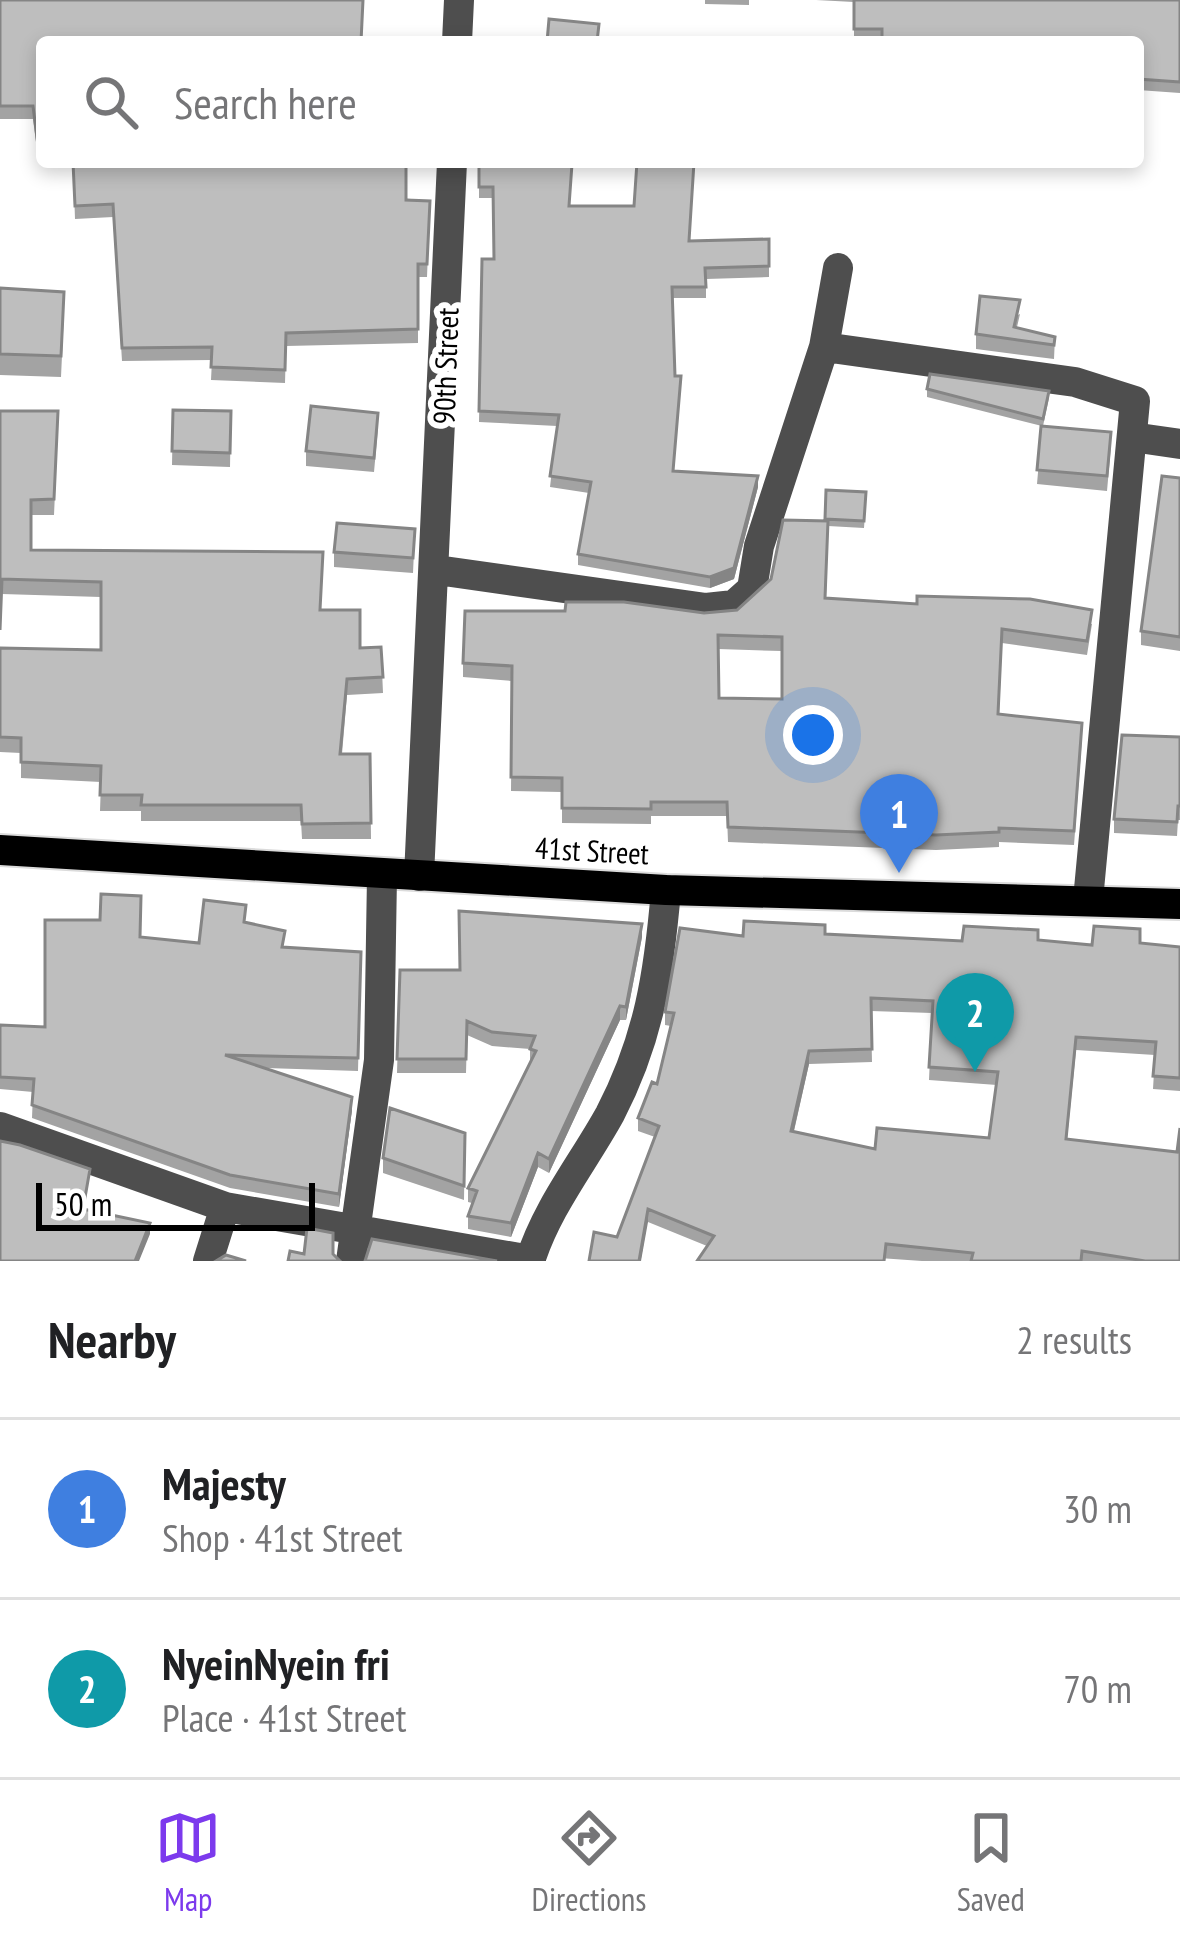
<!DOCTYPE html>
<meta charset="utf-8">
<style>
body{margin:0;font-family:"PT Sans Narrow",sans-serif;background:#f6f6f6;color:#202124}
.scale{position:absolute;left:36px;bottom:30px;width:279px;box-sizing:border-box;padding-left:12px;border:6px solid #000;border-top:0;font-size:33px;line-height:42px;white-space:nowrap;color:#000;-webkit-text-stroke:9px #fff;paint-order:stroke}
.you{position:absolute;left:813px;top:735px;width:42px;height:42px;margin:-30px;border:9px solid #fff;border-radius:50%;background:#1a73e8;box-shadow:0 0 0 18px #1a73e833}
.badge{display:grid;place-items:center;width:78px;height:78px;border-radius:50%;background:#7c3aed;color:#fff;font-size:39px;font-weight:700}
.pin{position:absolute;translate:-50% -99px;filter:drop-shadow(0 3px 6px #0008)}
.pin::after{content:'';position:absolute;top:63px;width:42px;height:36px;background:inherit;clip-path:polygon(0 0,100% 0,50% 100%)}
.list{margin:0;padding:0;list-style:none}
h2{display:flex;justify-content:space-between;align-items:center;height:156px;margin:0;padding:0 48px;font-size:51px}
h2 small{font-size:39px;font-weight:400;color:#757577}
.list li{display:grid;grid-template-columns:78px 1fr auto;gap:36px;align-items:center;box-sizing:border-box;height:180px;padding:0 48px;border-top:3px solid #e0e0e0}
.list b{display:block;font-size:45px;white-space:nowrap}
.list p{margin:0;font-size:39px;white-space:nowrap;color:#757577}
.list em{font-size:39px;font-style:normal;color:#757577}
.icon{flex:none;width:66px;height:66px;fill:none;stroke:currentColor;stroke-width:2;stroke-linecap:round;stroke-linejoin:round}
.map{position:relative;flex:none;width:1180px;height:1261px;overflow:hidden}
.search{position:absolute;background:#fff;box-shadow:0 6px 18px #0003;left:36px;right:36px;top:36px;height:132px;display:flex;align-items:center;gap:30px;box-sizing:border-box;padding:0 42px;border-radius:12px;color:#757577;font-size:45px}
.sheet{height:516px;background:#fff}
nav{display:flex;justify-content:space-around;align-items:center;box-sizing:border-box;height:168px;border-top:3px solid #e0e0e0;background:#fff;font-size:33px;color:#757577}
nav a{display:grid;justify-items:center;gap:6px}
nav .on{color:#7c3aed}
.map>svg:first-child{display:block}
.lines{fill:none;stroke-linecap:round;stroke-linejoin:round}
.major-casing{stroke:#dbdbdb;stroke-width:34}
.minor{stroke:#4e4e4e;stroke-width:30}
.major{stroke:#000;stroke-width:30}
.wall{fill:#a3a3a3;fill-rule:evenodd}
.shaded-wall{fill:#858585}
.building{fill:#bebebe;stroke:#858585;stroke-width:3;fill-rule:evenodd}
.labels{text-anchor:middle;dominant-baseline:central;stroke-width:12;stroke-linejoin:round;paint-order:stroke}
.street-label{font-size:30px;fill:#000;stroke:#fff}
</style>
<div class="map">
<svg width="1180" height="1261" viewBox="0 0 1180 1261">
<rect width="100%" height="100%" fill="#fff"/>
<g class="lines">
<defs>
<path id="major" d="M 0,850 L 666,890 L 1180,904"/>
</defs>
<use href="#major" class="major-casing"/>
<path class="minor" d="M 457,42 L 459,0
M 824,347 L 1075,382 L 1135,401 L 1088,900
M 1132,437 L 1180,444
M 437,570 L 706,608 L 734,605 L 752,589 L 759,546 L 824,347 L 838,268
M 419,876 L 452,162
M 0,1127 L 225,1207 L 208,1261
M 225,1207 L 531,1260
M 351,1261 L 379,1060 L 382,876
M 530,1261 C 547,1207 583,1163 610,1114 C 649,1039 659,973 666,890"/>
<use href="#major" class="major"/>
</g>
<path class="wall" d="M 0,0 L 42,42 L 42,158 L 38,158 L 33,119 L 0,119 Z
M 705,0 L 749,0 L 749,5 L 705,4 Z
M 816,0 L 1180,0 L 1180,93 L 1138,90 L 1138,42 L 854,40 L 854,2 Z
M 73,162 L 430,201 L 427,277 L 418,277 L 418,343 L 286,346 L 285,383 L 211,380 L 212,360 L 122,361 L 113,217 L 75,219 Z
M 479,162 L 570,206 L 690,241 L 769,239 L 769,277 L 706,279 L 706,298 L 673,298 L 674,471 L 758,487 L 734,579 L 710,588 L 578,565 L 578,554 L 589,493 L 550,487 L 557,426 L 479,422 L 482,259 L 494,259 L 493,198 L 479,198 Z
M 0,288 L 64,312 L 61,377 L 0,375 Z
M 1020,314 L 1017,327 L 1055,337 L 1054,359 L 976,349 L 976,334 Z
M 927,389 L 1049,398 L 1043,426 L 1111,446 L 1107,491 L 1037,484 L 1042,426 L 927,397 Z
M 173,410 L 231,411 L 230,467 L 172,465 Z
M 0,411 L 58,426 L 54,515 L 31,515 L 31,550 L 321,610 L 360,648 L 381,647 L 383,693 L 347,695 L 342,754 L 370,754 L 371,839 L 302,839 L 301,821 L 141,821 L 141,811 L 100,811 L 101,782 L 21,778 L 21,753 L 0,752 L 0,648 L 101,650 L 101,597 L 2,594 Z
M 378,428 L 374,472 L 306,466 L 306,451 Z
M 1180,478 L 1180,651 L 1141,645 L 1141,631 Z
M 826,490 L 866,500 L 864,528 L 828,526 L 826,598 L 1092,624 L 1087,655 L 1002,643 L 999,714 L 1082,738 L 1074,845 L 999,842 L 999,847 L 936,850 L 728,842 L 727,816 L 651,816 L 651,824 L 562,823 L 562,792 L 511,791 L 512,681 L 463,677 L 463,663 L 704,613 L 737,610 L 771,579 L 825,521 ZM 718,649 L 782,651 L 782,699 L 719,698 Z
M 415,529 L 413,573 L 334,567 L 334,552 Z
M 1180,737 L 1180,820 L 1178,820 L 1177,836 L 1114,833 L 1114,819 Z
M 245,922 L 284,947 L 361,952 L 358,1071 L 266,1068 L 352,1110 L 339,1207 L 230,1188 L 32,1118 L 33,1092 L 0,1089 L 0,1025 L 45,1027 L 140,937 L 199,943 Z
M 825,934 L 962,941 L 1038,940 L 1092,945 L 1140,943 L 1180,947 L 1180,1091 L 1153,1089 L 1155,1055 L 1076,1050 L 1067,1139 L 1180,1261 L 922,1261 L 707,1246 L 648,1222 L 617,1237 L 655,1137 L 638,1131 L 638,1118 L 657,1084 L 671,1026 L 665,1025 L 665,1012 L 743,936 ZM 871,1011 L 932,1013 L 929,1080 L 997,1085 L 989,1138 L 875,1149 L 794,1131 L 809,1064 L 872,1062 Z
M 642,937 L 626,1020 L 620,1020 L 549,1173 L 538,1167 L 511,1237 L 468,1229 L 468,1216 L 472,1203 L 468,1202 L 468,1188 L 530,1062 L 530,1049 L 492,1046 L 467,1035 L 466,1073 L 397,1073 L 400,970 L 460,970 Z
M 465,1133 L 464,1200 L 383,1173 L 383,1158 Z"/>
<path class="shaded-wall" d="M 758,476 L 758,487 L 734,579 L 710,588 L 710,577 Z
M 642,924 L 642,937 L 626,1020 L 626,1007 Z
M 620,1006 L 620,1020 L 549,1173 L 549,1159 Z
M 809,1051 L 809,1064 L 791,1143 L 791,1131 Z
M 352,1097 L 352,1110 L 339,1207 L 339,1194 Z
M 538,1153 L 538,1167 L 511,1237 L 511,1223 Z
M 648,1209 L 648,1222 L 641,1261 L 639,1261 Z
M 150,1223 L 150,1234 L 139,1261 L 135,1261 Z"/>
<path class="building" d="M 0,0 L 363,0 L 361,42 L 42,42 L 42,145 L 38,145 L 33,106 L 0,106 Z
M 854,0 L 1180,0 L 1180,82 L 1138,79 L 1138,42 L 882,42 L 882,29 L 854,29 Z
M 549,19 L 599,24 L 597,42 L 547,42 Z
M 73,162 L 406,162 L 406,200 L 430,201 L 427,264 L 418,264 L 418,329 L 286,333 L 285,370 L 211,367 L 212,347 L 122,348 L 113,204 L 75,206 Z
M 479,162 L 547,162 L 572,164 L 569,206 L 634,206 L 637,162 L 694,162 L 689,241 L 769,239 L 769,266 L 705,268 L 706,287 L 672,287 L 675,376 L 681,376 L 673,471 L 758,476 L 734,568 L 710,577 L 578,554 L 591,482 L 550,476 L 559,415 L 479,411 L 482,259 L 494,259 L 493,187 L 479,187 Z
M 0,288 L 64,292 L 61,356 L 0,354 Z
M 980,296 L 1020,300 L 1014,327 L 1055,337 L 1054,345 L 976,334 Z
M 930,374 L 1049,391 L 1043,419 L 927,389 Z
M 311,406 L 378,413 L 374,458 L 306,451 Z
M 173,410 L 231,411 L 230,453 L 172,451 Z
M 0,411 L 58,411 L 54,499 L 31,500 L 31,550 L 323,552 L 320,610 L 360,610 L 360,648 L 381,647 L 383,677 L 347,679 L 340,754 L 370,754 L 371,823 L 302,824 L 301,805 L 141,805 L 142,795 L 100,795 L 101,766 L 21,762 L 21,738 L 0,737 L 0,648 L 101,650 L 101,582 L 2,579 L 0,630 Z
M 1041,426 L 1111,432 L 1107,476 L 1037,470 Z
M 1162,476 L 1180,478 L 1180,637 L 1141,631 Z
M 826,490 L 866,492 L 864,521 L 825,519 Z
M 783,520 L 828,521 L 825,598 L 917,604 L 917,596 L 1030,599 L 1092,610 L 1087,641 L 1002,629 L 998,714 L 1082,723 L 1074,831 L 999,828 L 999,832 L 936,835 L 728,827 L 727,802 L 651,802 L 651,809 L 562,808 L 562,778 L 511,777 L 512,666 L 463,663 L 465,611 L 565,611 L 566,602 L 624,602 L 704,613 L 737,610 L 771,579 ZM 718,635 L 782,637 L 782,699 L 719,698 Z
M 337,523 L 415,529 L 413,558 L 334,552 Z
M 1122,735 L 1180,737 L 1180,806 L 1178,806 L 1177,822 L 1114,819 Z
M 101,894 L 141,896 L 140,937 L 199,943 L 204,900 L 246,905 L 244,922 L 285,931 L 282,947 L 361,952 L 358,1058 L 225,1055 L 352,1097 L 339,1194 L 230,1175 L 32,1105 L 34,1079 L 0,1077 L 0,1025 L 45,1027 L 45,920 L 100,920 Z
M 459,911 L 642,924 L 626,1007 L 620,1006 L 549,1159 L 538,1153 L 511,1223 L 468,1216 L 477,1191 L 468,1188 L 536,1051 L 530,1049 L 535,1036 L 492,1032 L 467,1021 L 466,1059 L 397,1059 L 400,970 L 460,970 Z
M 744,921 L 825,925 L 825,934 L 962,941 L 964,926 L 1038,930 L 1038,940 L 1092,945 L 1094,926 L 1140,929 L 1140,943 L 1180,947 L 1180,1078 L 1153,1076 L 1156,1042 L 1076,1037 L 1066,1139 L 1177,1152 L 1180,1128 L 1180,1261 L 1145,1261 L 1082,1251 L 1081,1261 L 971,1261 L 973,1253 L 886,1244 L 884,1261 L 697,1261 L 714,1236 L 648,1209 L 639,1261 L 589,1261 L 594,1232 L 617,1237 L 659,1126 L 638,1118 L 652,1082 L 657,1084 L 674,1013 L 665,1012 L 680,928 L 743,936 ZM 871,998 L 933,1001 L 929,1067 L 998,1072 L 989,1138 L 877,1128 L 875,1149 L 791,1131 L 809,1051 L 872,1049 Z
M 390,1108 L 465,1133 L 464,1186 L 383,1158 Z
M 0,1141 L 20,1145 L 90,1169 L 83,1209 L 150,1223 L 135,1261 L 0,1261 Z
M 307,1228 L 333,1233 L 333,1254 L 340,1261 L 288,1261 L 290,1251 L 304,1254 Z
M 372,1239 L 497,1261 L 365,1261 Z
M 226,1255 L 246,1261 L 216,1261 Z"/>
<g class="labels">
<g class="street-label">
<text transform="translate(445 366) rotate(-88)">90th Street</text>
<text transform="translate(592 850) rotate(3)">41st Street</text>
</g>
</g>
</svg>
<div class="scale">50 m</div>
<div class="you"></div>
<div class="pin badge" style="left:899px;top:873px;background:#3f7fe0">1</div>
<div class="pin badge" style="left:975px;top:1072px;background:#0f9aa8">2</div>
<div class="search"><svg class="icon" aria-label="search" viewBox="0 0 24 24"><circle cx="10" cy="10" r="6"/><path d="M15 15l6 6"/></svg>Search here</div>
</div>
<section class="sheet">
<h2>Nearby<small>2 results</small></h2>
<ul class="list">
<li><span class="badge" style="background:#3f7fe0">1</span><div><b>Majesty</b><p>Shop · 41st Street</p></div><em>30 m</em></li>
<li><span class="badge" style="background:#0f9aa8">2</span><div><b>NyeinNyein fri</b><p>Place · 41st Street</p></div><em>70 m</em></li>
</ul>
</section>
<nav>
<a class="on"><svg class="icon" aria-label="map" viewBox="0 0 24 24"><path d="M3 6l6-2 6 2 6-2v14l-6 2-6-2-6 2zM9 4v14M15 6v14"/></svg>Map</a>
<a><svg class="icon" aria-label="directions" viewBox="0 0 24 24"><path d="M12 3l9 9-9 9-9-9zM9 14v-3h6M13 9l2 2-2 2"/></svg>Directions</a>
<a><svg class="icon" aria-label="saved" viewBox="0 0 24 24"><path d="M7 4h10v16l-5-4-5 4z"/></svg>Saved</a>
</nav>
